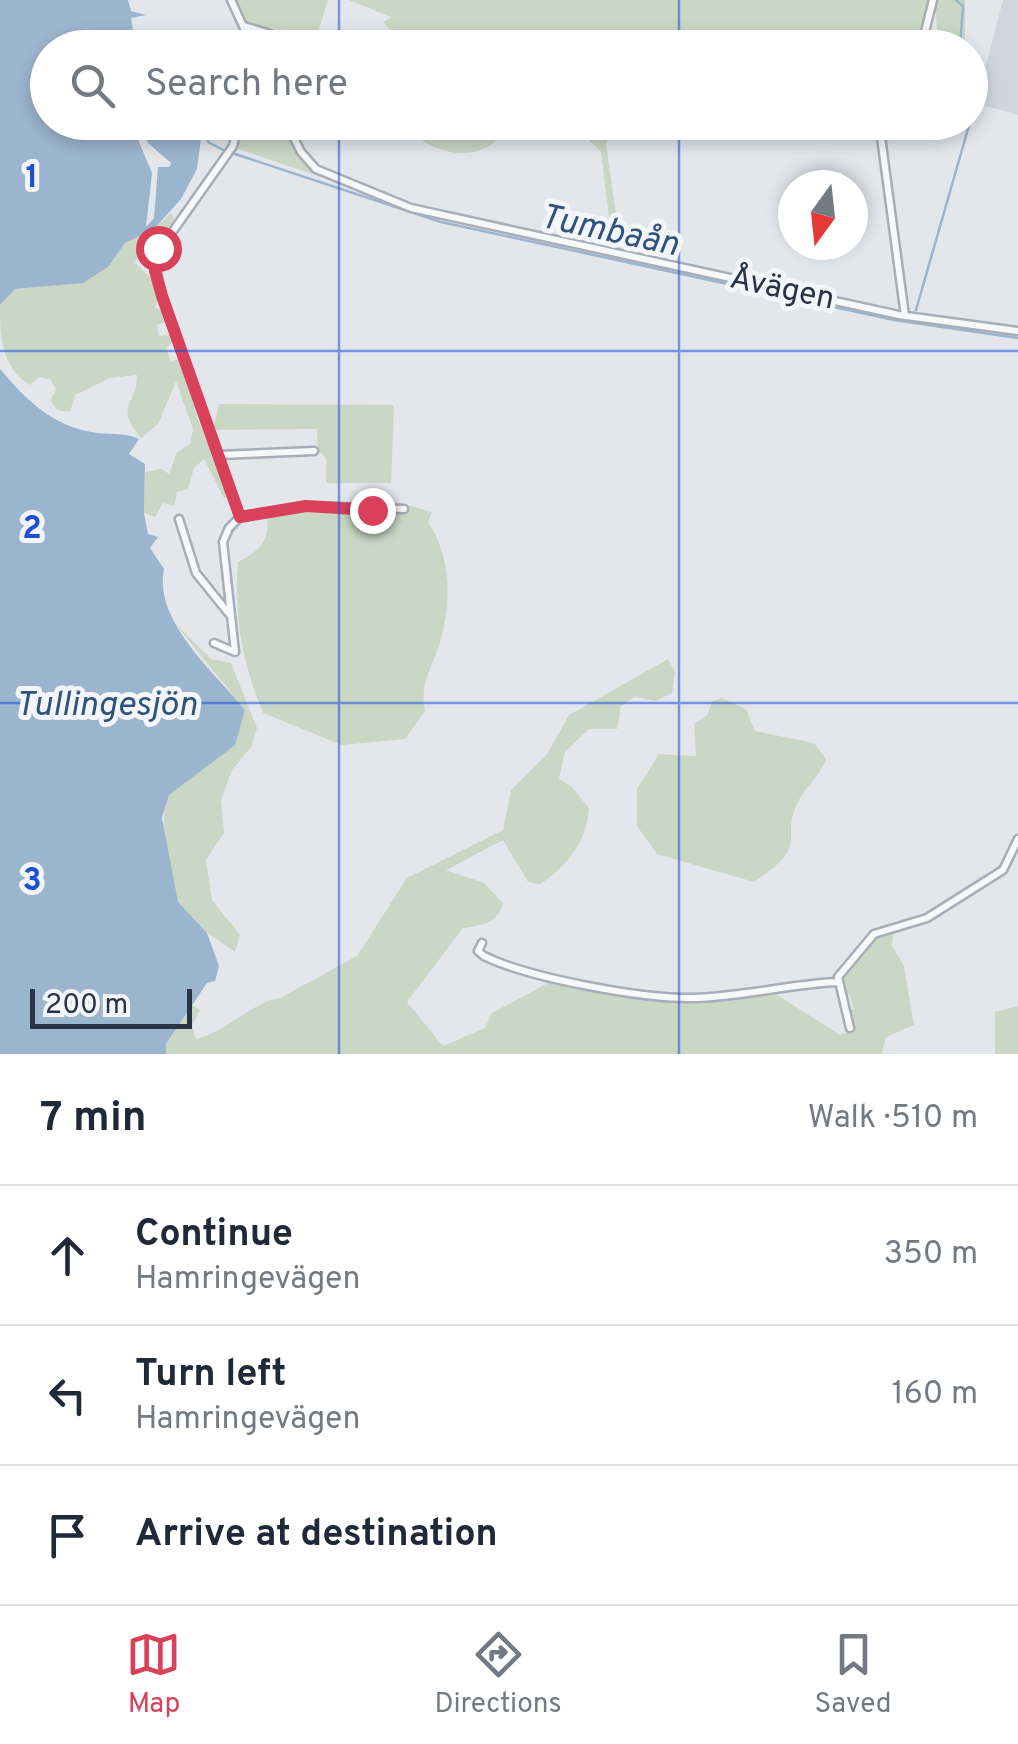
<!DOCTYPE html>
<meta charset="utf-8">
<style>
body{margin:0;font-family:Overpass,sans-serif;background:#f6f6f7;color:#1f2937}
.compass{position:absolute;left:778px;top:170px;width:90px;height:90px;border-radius:50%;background:#fff;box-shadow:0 5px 15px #0003;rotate:195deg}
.scale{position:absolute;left:30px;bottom:25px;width:162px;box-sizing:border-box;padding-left:10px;border:5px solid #293446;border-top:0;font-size:28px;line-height:35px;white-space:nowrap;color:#293446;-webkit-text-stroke:8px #f3f6f9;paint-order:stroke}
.stop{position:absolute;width:30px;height:30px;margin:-22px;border:8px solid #d84159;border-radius:50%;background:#fff}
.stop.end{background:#d84159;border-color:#fff;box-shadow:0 2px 10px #0008}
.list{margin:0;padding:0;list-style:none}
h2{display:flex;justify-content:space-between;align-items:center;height:130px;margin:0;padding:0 40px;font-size:42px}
h2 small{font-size:32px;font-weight:400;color:#747a83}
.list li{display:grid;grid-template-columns:65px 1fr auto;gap:30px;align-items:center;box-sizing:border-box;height:140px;padding:0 40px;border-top:2px solid #e0e1e3}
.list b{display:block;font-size:38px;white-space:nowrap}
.list p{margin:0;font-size:32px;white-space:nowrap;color:#747a83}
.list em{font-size:32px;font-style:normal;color:#747a83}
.icon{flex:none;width:55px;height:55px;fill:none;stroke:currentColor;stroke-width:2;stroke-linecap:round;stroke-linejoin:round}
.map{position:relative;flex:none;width:1018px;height:1054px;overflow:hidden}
.search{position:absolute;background:#fff;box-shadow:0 5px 15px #0003;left:30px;right:30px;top:30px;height:110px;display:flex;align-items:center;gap:25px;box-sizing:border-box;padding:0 35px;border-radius:55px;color:#747a83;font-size:38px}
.sheet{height:550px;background:#fff}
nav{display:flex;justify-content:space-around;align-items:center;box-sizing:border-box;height:140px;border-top:2px solid #e0e1e3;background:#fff;font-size:28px;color:#747a83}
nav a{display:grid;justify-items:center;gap:5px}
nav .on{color:#d84159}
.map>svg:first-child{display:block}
.built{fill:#d1d6de}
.green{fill:#c9d7c4}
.water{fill:#9cb5ce}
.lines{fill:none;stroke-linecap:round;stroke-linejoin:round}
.stream{stroke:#9cb5ce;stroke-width:2.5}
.minor-casing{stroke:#a7aeb7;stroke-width:11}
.minor{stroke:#f7f8fa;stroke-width:6}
.route{stroke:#d84159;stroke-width:12}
.grid{fill:none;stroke:#1d4ed8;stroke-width:2.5;stroke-opacity:0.55}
.labels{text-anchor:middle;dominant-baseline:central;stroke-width:10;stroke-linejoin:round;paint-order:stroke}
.street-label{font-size:32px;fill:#293446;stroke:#f3f6f9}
.water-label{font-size:35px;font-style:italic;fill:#30537e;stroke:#f3f6f9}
.grid-label{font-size:32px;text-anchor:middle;font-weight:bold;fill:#1d4ed8;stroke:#f3f6f9;stroke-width:10;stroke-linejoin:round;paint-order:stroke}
</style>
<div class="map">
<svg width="1018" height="1054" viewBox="0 0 1018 1054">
<rect width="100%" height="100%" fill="#e3e7ec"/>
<path class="built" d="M 1003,0 L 1018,0 L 1018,115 L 976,103 Z"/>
<path class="green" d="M 236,0 L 328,0 L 317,36 L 254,25 L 245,20 Z
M 349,0 L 929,0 L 930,2 L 916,47 L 403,48 L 384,22 L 391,17 Z
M 935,0 L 965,0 L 965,47 L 938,47 Z
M 876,122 L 878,135 L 830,137 L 764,126 L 678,140 L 619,128 L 606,143 L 621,251 L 613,250 L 601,152 L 583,134 L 555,123 Z
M 242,123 L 282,123 L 303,161 L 327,179 L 236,148 Z
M 402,123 L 435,123 L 434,129 L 455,134 L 462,123 L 509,123 C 485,170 431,156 402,123 Z
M 171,213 L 174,219 L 156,247 L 141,250 L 135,263 C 149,276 164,286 155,307 L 165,312 L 167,321 L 157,325 L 159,336 L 173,335 L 174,340 L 166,348 L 171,362 L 181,357 L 198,420 L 230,495 L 224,498 L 204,459 L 194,468 L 188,489 L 177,492 L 174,506 L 163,503 L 155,517 L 144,513 L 145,472 L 162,469 L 169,474 L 177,452 L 190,444 L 193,429 L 176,381 L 158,424 L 141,438 C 113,403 137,407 137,375 L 110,378 L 75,395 L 70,412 L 57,410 L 50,400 L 56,390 L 50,379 L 39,377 L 30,385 C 1,367 0,337 0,305 L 15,289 L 48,286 L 108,267 L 125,243 L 154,229 Z
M 219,404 L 394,405 L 391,483 L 326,483 L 326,458 L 318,450 L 317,429 L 213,430 Z
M 401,503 L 432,512 L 428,522 C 453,559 452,609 437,651 C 429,673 420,686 425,711 L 405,739 L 342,745 L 263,713 C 242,662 234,617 238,562 C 259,551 272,540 266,515 C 307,507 345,516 388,515 L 390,506 Z
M 173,621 L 211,659 L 231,663 L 257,728 L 251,747 L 232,770 L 221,800 L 224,833 L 206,860 L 212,900 L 240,935 L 235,952 C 217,939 187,922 177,900 C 169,882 157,810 170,794 C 202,754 226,773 245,710 Z
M 668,659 L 675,672 L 672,693 L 656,701 L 634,697 L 621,706 L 617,729 L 589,729 L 565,752 L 559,779 L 571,786 L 589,808 C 587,841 567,867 540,884 L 528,882 L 503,840 L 446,870 L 484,883 L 503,903 C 498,924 483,925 463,928 L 407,1002 L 443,1046 L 485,1028 L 492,1013 L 550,982 L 665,998 L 771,991 L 840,1035 L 853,1031 L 849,1011 L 854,1009 L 849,995 L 843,994 L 839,978 L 876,936 L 894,927 L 892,946 L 904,966 L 914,1025 L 886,1037 L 882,1054 L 166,1054 L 166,1044 L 192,1005 L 200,1010 L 192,1026 L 196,1039 C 228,1031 254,1001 280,998 L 357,956 L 407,878 L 503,830 L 511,790 L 547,754 L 569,715 Z
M 721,698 L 746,709 L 755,731 L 814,743 L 826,759 C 821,775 808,784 800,798 C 776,842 815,841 754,882 L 657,854 L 637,826 L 637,789 L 659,754 L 696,756 L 694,724 L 707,715 L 712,702 Z
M 1018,1006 L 1018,1054 L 995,1054 L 995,1012 Z"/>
<path class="water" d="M 0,0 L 128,0 L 131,11 L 146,15 L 131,18 L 136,47 L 48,48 L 48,122 L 131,123 L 152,173 L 146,227 L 154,218 L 158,167 L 169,167 L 171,163 L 149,144 L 137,123 L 222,123 L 216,130 L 202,131 L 197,169 L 181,199 L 154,229 L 125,243 L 108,267 L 83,283 L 15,289 L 0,305 Z
M 0,369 C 25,399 52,425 91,432 C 107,435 125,432 139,439 L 129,454 L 145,464 L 144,513 L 148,534 L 158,537 L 150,548 L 164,569 C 153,621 216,674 245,710 L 235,745 L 169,795 L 162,818 L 178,902 L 207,933 L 219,966 L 215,981 L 207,983 L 166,1044 L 166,1054 L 0,1054 Z"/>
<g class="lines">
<path class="stream" d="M 956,0 L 963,6 L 960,48
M 970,101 L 970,121
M 207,131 L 208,142 L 225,151
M 232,153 L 441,222 L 894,320 L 1018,338
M 916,310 L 970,122"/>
<defs>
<path id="minor" d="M 231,0 L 253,48
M 244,26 L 316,48
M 921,48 L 933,0
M 286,122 L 301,152 L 316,169 L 411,208 L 899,315 L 1018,331
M 879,122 L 905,316
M 219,455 L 314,451
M 240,517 L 306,506 L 404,509
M 179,519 L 196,573 L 230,615
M 214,643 L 235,652 L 223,542 L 229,528 L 240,517 L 162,296 L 154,258 L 233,146 L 239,122
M 482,943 L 478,951 L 484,956 C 529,978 642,999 693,998 C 742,997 789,984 838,982
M 850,1028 L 838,977 L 874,934 L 927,918 L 1003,870 L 1018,839"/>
</defs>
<use href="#minor" class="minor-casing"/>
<use href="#minor" class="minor"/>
</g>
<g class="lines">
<path class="route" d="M 158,248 L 155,271 L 162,296 L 240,517 L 306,506 L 372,510"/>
</g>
<path class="grid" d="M 339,0 L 339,48M 679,0 L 679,48M 339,122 L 339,1054M 679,122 L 679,1054M 0,351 L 1018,351M 0,703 L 1018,703"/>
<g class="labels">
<g class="street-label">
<text transform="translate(782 290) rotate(12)">Åvägen</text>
</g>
<g class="water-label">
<text transform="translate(609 232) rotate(12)">Tumbaån</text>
<text x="106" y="706">Tullingesjön</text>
</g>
</g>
<g class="grid-label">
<text x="32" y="187">1</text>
<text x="32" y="538">2</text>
<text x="32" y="890">3</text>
</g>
</svg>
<svg class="compass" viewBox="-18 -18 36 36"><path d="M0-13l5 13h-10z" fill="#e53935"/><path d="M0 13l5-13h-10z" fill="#747a83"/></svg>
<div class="scale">200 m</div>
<div class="stop" style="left:158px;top:248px"></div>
<div class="stop end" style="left:372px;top:510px"></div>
<div class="search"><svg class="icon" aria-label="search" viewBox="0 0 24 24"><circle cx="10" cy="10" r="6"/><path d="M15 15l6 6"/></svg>Search here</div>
</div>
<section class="sheet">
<h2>7 min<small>Walk · 510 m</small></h2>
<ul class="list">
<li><svg class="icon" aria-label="ahead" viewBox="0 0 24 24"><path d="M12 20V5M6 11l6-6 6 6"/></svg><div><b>Continue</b><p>Hamringevägen</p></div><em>350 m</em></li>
<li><svg class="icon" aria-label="left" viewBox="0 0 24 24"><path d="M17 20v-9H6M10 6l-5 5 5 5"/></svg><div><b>Turn left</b><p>Hamringevägen</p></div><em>160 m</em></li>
<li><svg class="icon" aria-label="arrive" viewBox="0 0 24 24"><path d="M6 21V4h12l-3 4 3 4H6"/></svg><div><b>Arrive at destination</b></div></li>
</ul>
</section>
<nav>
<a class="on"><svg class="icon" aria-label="map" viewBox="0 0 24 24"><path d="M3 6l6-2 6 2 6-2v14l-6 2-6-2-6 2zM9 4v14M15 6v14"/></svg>Map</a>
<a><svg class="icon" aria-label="directions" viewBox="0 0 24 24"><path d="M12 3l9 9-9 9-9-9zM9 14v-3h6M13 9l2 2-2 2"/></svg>Directions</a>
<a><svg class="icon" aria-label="saved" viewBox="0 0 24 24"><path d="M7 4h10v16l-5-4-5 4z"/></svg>Saved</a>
</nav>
